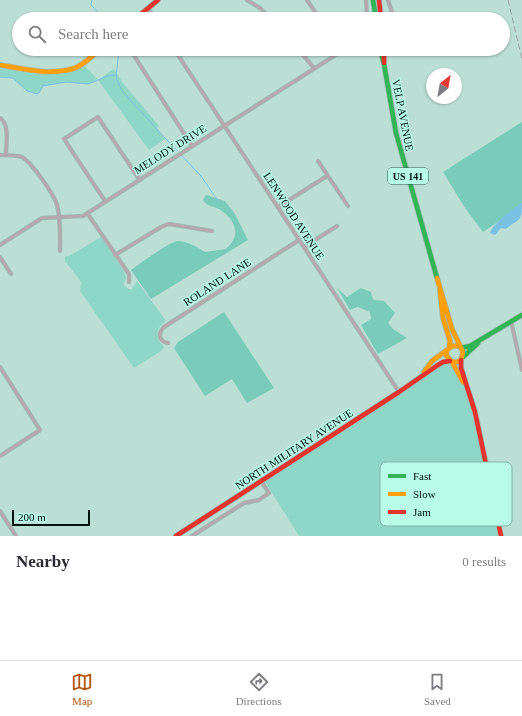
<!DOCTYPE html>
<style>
body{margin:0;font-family:"Times New Roman",serif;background:#f7f7f7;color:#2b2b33}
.compass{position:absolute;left:426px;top:68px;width:36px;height:36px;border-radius:50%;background:#fff;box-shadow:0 1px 3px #0004;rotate:31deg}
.scale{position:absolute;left:12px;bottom:10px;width:78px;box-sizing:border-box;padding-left:4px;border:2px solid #00130d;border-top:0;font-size:11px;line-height:14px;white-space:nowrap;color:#00130d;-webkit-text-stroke:3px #b9fbe9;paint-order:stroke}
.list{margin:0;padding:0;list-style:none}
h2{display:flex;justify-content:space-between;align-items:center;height:52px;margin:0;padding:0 16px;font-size:17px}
h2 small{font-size:13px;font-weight:400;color:#7c7c81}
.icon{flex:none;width:22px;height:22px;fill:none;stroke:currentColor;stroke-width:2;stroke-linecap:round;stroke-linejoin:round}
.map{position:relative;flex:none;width:522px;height:536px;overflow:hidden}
.search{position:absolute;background:#fff;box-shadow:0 1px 3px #0004;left:12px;right:12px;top:12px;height:44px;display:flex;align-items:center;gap:10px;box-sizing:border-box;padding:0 14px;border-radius:22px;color:#7c7c81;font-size:15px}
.sheet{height:124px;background:#fff}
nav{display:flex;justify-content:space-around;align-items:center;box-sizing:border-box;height:56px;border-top:1px solid #e1e1e2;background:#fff;font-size:11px;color:#7c7c81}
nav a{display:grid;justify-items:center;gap:2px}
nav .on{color:#b45309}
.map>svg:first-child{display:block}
.green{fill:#8ed7c6}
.forest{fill:#7accba}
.water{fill:#79c2e3}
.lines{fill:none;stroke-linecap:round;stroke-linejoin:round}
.stream{stroke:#79c2e3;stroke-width:1}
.street-casing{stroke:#a0bcb3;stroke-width:4.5}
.fast-casing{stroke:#a0bcb3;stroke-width:6}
.slow-casing{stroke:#a0bcb3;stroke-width:6}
.jam-casing{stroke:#a0bcb3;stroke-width:6}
.street{stroke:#b5a9ae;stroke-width:3}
.fast{stroke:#30b455;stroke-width:4.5}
.slow{stroke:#ff9f0a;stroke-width:4.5}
.jam{stroke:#e5322d;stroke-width:4.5}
.rail{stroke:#98a4a2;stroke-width:1;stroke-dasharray:6 3;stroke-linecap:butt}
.labels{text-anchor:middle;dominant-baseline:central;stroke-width:3;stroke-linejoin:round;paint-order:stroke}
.shield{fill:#b9fbe9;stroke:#38594f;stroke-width:1}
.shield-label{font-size:10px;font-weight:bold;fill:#00130d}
.street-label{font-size:11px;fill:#00130d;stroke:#b9fbe9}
.key{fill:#b9fbe9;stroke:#82b5a7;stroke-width:1}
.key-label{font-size:11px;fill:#00130d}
</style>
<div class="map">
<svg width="522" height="536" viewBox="0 0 522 536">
<rect width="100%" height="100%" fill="#bbdfd5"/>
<path class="green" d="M 85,66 L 98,80 L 114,69 L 123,83 L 159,126 L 157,128 L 165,139 L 149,150 L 98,80 L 88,84 L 66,82 L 44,86 L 39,93 L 37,94 L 27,91 L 13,78 L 0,77 L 0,68 C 25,73 62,80 85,66 Z
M 101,237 L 125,273 L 126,278 L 124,284 C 125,288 129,290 132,289 L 137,281 L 166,321 C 156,328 154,338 164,347 L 161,351 L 134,368 L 80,291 L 81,282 L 65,261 L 65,257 L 68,256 L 69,256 Z
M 450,361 L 465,385 L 471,399 L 501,536 L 299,536 L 264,480 L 438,365 Z"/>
<path class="forest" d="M 522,122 L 522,206 L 483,232 L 465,208 L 443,172 Z
M 206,195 L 225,201 L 235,214 L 248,240 L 151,299 L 131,270 C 140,264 169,241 179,241 C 189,242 197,247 205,252 L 226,249 C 230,245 234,241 235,235 C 237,225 228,214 219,209 C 213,206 206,206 203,200 Z
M 337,288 L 347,297 L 361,288 L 371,292 L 373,300 L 384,301 L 395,313 L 388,323 L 393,329 L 407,338 L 378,354 L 361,325 L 371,319 L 370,312 L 358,307 L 350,310 Z
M 224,312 L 274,388 L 247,403 L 232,379 L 205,396 L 174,348 L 178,342 Z"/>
<path class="water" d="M 522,203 C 522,223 519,218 506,229 L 501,228 L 495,235 L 490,233 C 491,226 515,206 522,203 Z"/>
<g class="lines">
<path class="stream" d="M 92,0 L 91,5 L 98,12 L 99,19
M 119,49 L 116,78 L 122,91 L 177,151
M 0,77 L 13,78 L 27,91 L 37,94 L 39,93 L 43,86 L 66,82 L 88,84 L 108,76 L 116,75
M 182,156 L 201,176 L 218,201"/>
<defs>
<path id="street" d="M 247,0 L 260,8 L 271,19
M 307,0 L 320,19
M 366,0 L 367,19
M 388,0 L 394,19
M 148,8 L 155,19
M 174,49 L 399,392
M 298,49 L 314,68
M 133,54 L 192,146
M 0,118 C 10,124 6,144 6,155
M 0,155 C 7,155 15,155 22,157 C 31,162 54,194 57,205 C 61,219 60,236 60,251
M 318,161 L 348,206
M 105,201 L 64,139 L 98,117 L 139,179
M 278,207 L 327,176
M 87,213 L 129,274 L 129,282
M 0,245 L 42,218 L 83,216 L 345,49
M 304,247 L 337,226
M 115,255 L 161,227 L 169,224 L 212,231
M 0,257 L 11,274
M 511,321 L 522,370
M 168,343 C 158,341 158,333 164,327 L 299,240
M 0,367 L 40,430 L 0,456
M 0,511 L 16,536
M 192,536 L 244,503 L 259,500 L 269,493 L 261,481"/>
<path id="fast" d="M 373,0 L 376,19
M 380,49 L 384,64 L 396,133 L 437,278
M 461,348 L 470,346 L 522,315
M 463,357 L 478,343"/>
<path id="slow" d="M 0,65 C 23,69 52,76 75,68 C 85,64 92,56 100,49
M 437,278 L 452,329 L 463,352 L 461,360 L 457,362 L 452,362 L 446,355 L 447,350 L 452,346 L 459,346
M 440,291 L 443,318 L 450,341 L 449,348
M 452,362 L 463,382
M 424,372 L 432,361 L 447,350"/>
<path id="jam" d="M 379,0 L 381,19
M 135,19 L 158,0
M 384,49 L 384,63
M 461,360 L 461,368 L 475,412 L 501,536
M 176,536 L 399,392 L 438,365 L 443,362 L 450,361"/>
</defs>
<use href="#street" class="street-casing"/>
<use href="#fast" class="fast-casing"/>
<use href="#slow" class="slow-casing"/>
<use href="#jam" class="jam-casing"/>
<use href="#street" class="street"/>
<use href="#fast" class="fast"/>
<use href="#slow" class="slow"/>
<use href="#jam" class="jam"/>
<path class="rail" d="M 508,0 L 522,59"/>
</g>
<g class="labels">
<rect class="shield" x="388" y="168" width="40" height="16" rx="3"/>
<g class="shield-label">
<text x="408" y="176">US 141</text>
</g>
<g class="street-label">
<text transform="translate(403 115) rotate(79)">VELP AVENUE</text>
<text transform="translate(170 149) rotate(-32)">MELODY DRIVE</text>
<text transform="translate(294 216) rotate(57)">LENWOOD AVENUE</text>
<text transform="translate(217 282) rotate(-33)">ROLAND LANE</text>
<text transform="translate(294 449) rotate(-33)">NORTH MILITARY AVENUE</text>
</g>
</g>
<rect x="380" y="462" width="132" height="64" rx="6" class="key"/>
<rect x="388" y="474" width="18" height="4" fill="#30b455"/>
<rect x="388" y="492" width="18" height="4" fill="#ff9f0a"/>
<rect x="388" y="510" width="18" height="4" fill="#e5322d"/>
<g class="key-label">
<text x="413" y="480">Fast</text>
<text x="413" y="498">Slow</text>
<text x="413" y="516">Jam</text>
</g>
</svg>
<svg class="compass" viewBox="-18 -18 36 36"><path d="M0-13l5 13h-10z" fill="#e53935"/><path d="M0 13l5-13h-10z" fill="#7c7c81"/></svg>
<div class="scale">200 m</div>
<div class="search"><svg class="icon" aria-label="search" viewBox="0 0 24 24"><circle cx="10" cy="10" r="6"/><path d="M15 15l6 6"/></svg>Search here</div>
</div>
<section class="sheet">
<h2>Nearby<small>0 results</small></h2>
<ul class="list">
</ul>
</section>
<nav>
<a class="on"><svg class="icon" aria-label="map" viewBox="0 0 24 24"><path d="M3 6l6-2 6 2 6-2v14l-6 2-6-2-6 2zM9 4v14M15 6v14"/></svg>Map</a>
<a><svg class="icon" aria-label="directions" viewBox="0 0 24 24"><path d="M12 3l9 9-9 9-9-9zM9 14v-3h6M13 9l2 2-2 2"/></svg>Directions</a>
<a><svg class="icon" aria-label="saved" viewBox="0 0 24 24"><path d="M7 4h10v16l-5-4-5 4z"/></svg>Saved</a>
</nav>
